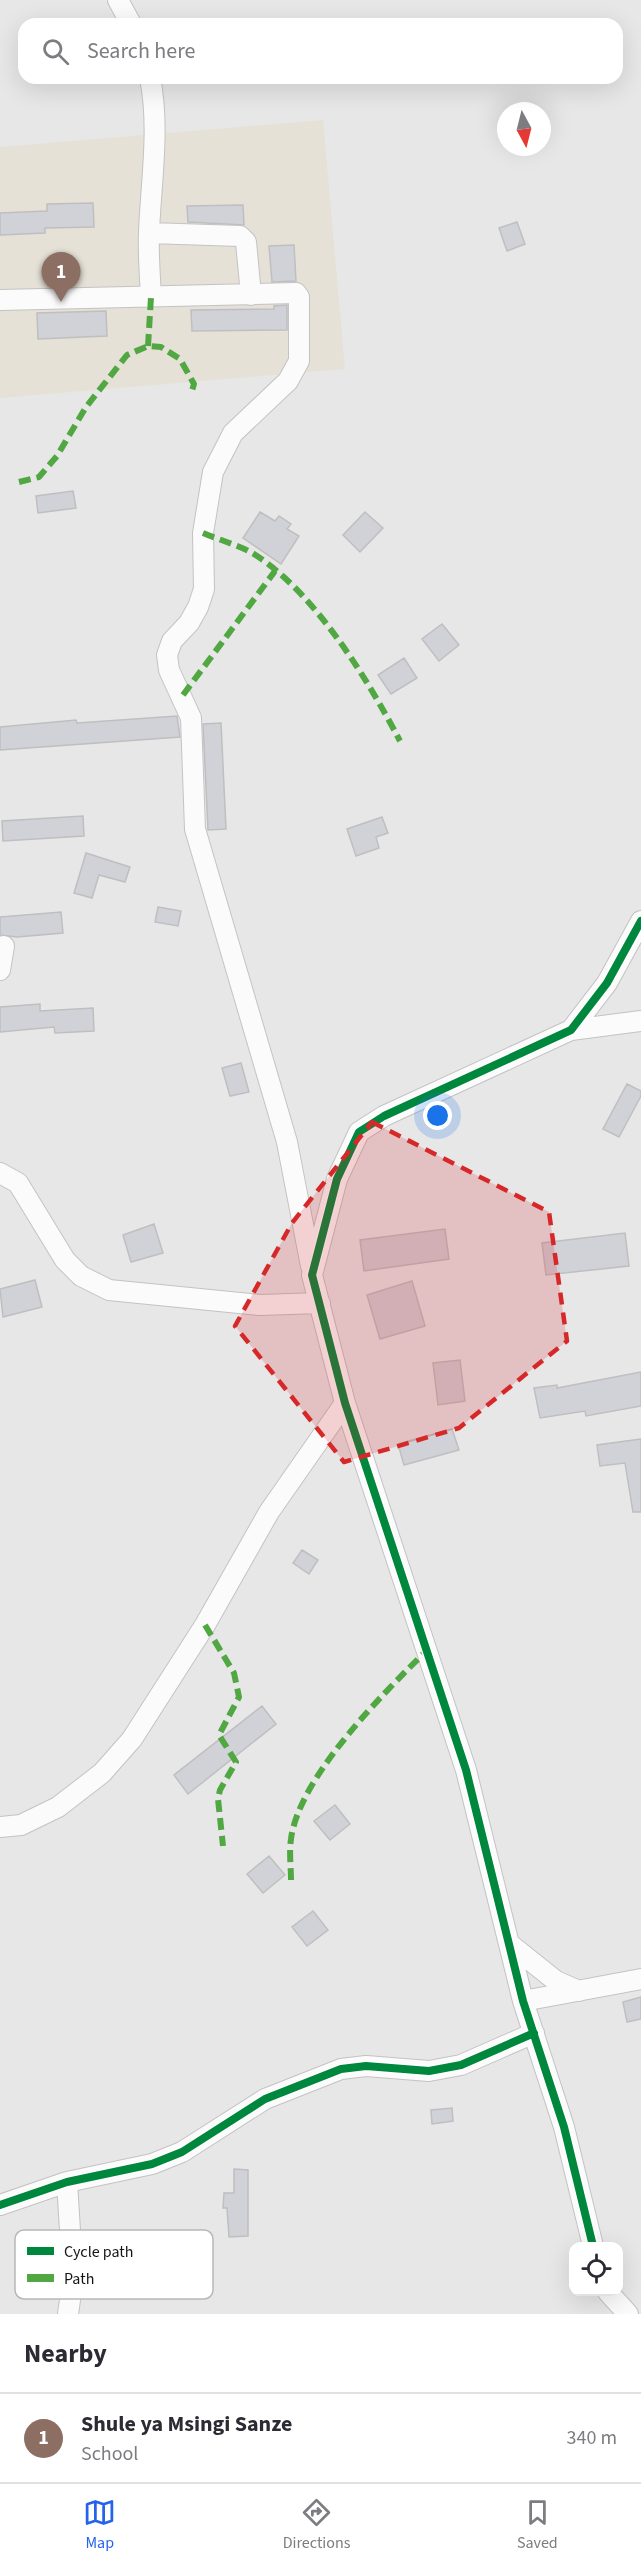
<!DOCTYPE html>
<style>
body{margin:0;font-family:"Source Sans 3",sans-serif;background:#f2f2f3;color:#2b2b33}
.controls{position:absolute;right:18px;bottom:18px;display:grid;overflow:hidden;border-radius:12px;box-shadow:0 6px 24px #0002}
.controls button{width:54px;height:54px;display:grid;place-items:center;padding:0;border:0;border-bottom:2px solid #e1e1e2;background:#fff;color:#2b2b33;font:30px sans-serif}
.compass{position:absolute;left:497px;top:102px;width:54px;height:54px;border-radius:50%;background:#fff;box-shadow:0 6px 24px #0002;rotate:173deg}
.you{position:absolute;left:438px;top:1116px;width:21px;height:21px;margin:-15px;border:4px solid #fff;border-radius:50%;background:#1a73e8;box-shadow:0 0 0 9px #1a73e833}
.badge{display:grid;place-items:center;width:39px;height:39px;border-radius:50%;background:#2563eb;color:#fff;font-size:20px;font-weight:700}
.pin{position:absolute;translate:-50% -50px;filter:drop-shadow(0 2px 3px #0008)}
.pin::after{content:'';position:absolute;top:32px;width:21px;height:18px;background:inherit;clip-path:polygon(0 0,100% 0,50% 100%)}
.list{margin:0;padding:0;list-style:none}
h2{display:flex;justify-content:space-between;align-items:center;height:78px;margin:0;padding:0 24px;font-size:26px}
h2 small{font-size:20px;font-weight:400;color:#7c7c81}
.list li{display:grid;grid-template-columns:39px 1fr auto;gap:18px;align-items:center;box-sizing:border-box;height:90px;padding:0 24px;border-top:2px solid #e1e1e2}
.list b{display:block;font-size:22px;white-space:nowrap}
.list p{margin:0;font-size:20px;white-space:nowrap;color:#7c7c81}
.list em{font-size:20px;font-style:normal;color:#7c7c81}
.icon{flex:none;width:33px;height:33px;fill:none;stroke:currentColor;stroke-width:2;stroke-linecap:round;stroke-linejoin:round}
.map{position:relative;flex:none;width:641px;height:2314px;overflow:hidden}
.search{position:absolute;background:#fff;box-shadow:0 6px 24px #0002;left:18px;right:18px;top:18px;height:66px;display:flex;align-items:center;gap:15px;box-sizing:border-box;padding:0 21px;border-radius:18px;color:#7c7c81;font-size:22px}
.sheet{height:168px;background:#fff}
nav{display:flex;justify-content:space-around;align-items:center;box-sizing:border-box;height:84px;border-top:2px solid #e1e1e2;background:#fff;font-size:16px;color:#7c7c81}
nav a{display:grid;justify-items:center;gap:3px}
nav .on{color:#2563eb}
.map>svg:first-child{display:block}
.education{fill:#e6e1d6}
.building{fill:#d1d1d8;stroke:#bfbfc0;stroke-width:1.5}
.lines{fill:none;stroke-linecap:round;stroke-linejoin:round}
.minor-casing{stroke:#c3c3c4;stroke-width:22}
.minor{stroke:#fbfbfc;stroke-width:20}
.quiet{stroke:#51a842;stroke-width:6;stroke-dasharray:12 6;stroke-linecap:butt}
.cycleway-casing{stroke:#fff;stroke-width:11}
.cycleway{stroke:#00873e;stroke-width:8}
.marked{fill:#d62828;fill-opacity:0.2;stroke:#d62828;stroke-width:4.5;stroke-dasharray:12 8;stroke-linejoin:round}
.key{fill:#fff;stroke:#b8b8b9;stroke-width:1.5}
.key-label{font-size:16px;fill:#141415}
</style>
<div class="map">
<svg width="641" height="2314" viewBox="0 0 641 2314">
<rect width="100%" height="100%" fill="#e7e7e8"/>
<path class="education" d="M 323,120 L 345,369 L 0,398 L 0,147 Z"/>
<path class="building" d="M 93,203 L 94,227 L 45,228 L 45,233 L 0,235 L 0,213 L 47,211 L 47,204 Z
M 243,205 L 244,225 L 188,222 L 187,206 Z
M 517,222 L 525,244 L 507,251 L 499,228 Z
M 294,245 L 296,281 L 272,282 L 269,246 Z
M 287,305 L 287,330 L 192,331 L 191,310 L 274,309 L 274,306 Z
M 106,311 L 107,336 L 38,339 L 37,313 Z
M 73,491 L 76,508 L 38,513 L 36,496 Z
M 260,512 L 275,521 L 279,516 L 291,524 L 287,529 L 299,536 L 281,564 L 243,538 Z
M 365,512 L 383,528 L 360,552 L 343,535 Z
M 442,624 L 459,645 L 439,661 L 422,639 Z
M 404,658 L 417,678 L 391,694 L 378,675 Z
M 177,716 L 180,737 L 0,750 L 0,727 L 76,720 L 77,723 Z
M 221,723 L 226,829 L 208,830 L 203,724 Z
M 83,816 L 84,836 L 3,841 L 2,821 Z
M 382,817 L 388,833 L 376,837 L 379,848 L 356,856 L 347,829 Z
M 86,853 L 130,867 L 125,882 L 99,875 L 92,898 L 74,893 Z
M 158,907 L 181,911 L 178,926 L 155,922 Z
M 61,912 L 63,933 L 17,937 L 0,935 L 0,917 Z
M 40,1004 L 40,1011 L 93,1008 L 94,1031 L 55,1033 L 54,1027 L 0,1032 L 0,1007 Z
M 241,1063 L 249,1092 L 230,1096 L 222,1068 Z
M 627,1084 L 641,1091 L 641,1096 L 619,1137 L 603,1129 Z
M 154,1224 L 163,1253 L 131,1262 L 123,1235 Z
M 445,1229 L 449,1259 L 364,1271 L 360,1240 Z
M 625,1233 L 629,1266 L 546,1275 L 542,1243 Z
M 35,1280 L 42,1307 L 3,1317 L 0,1289 Z
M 412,1281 L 425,1326 L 380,1339 L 367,1295 Z
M 460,1360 L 465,1401 L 438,1405 L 433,1363 Z
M 641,1372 L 641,1406 L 586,1416 L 585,1411 L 540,1418 L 534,1388 L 557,1385 L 557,1388 Z
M 452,1429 L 459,1450 L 404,1465 L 398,1444 Z
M 641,1439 L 641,1512 L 633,1512 L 625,1463 L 600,1466 L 597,1445 Z
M 302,1550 L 318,1560 L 309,1574 L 293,1563 Z
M 262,1706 L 276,1724 L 188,1794 L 174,1775 Z
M 335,1805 L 350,1824 L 330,1840 L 314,1821 Z
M 269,1856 L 285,1875 L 263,1893 L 247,1874 Z
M 313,1911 L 328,1930 L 307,1946 L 292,1927 Z
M 641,1997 L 641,2019 L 627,2022 L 623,2002 Z
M 452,2108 L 453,2121 L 432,2124 L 431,2110 Z
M 234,2169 L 248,2170 L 248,2236 L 229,2237 L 227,2208 L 223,2208 L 224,2193 L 234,2193 Z"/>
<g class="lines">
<defs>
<path id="minor" d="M 118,0 L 131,24
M 150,78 C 160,128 151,181 149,232 C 148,254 150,276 151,297
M 149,233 L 240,236 L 246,242 L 251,295
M 0,300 L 296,293 L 299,297 L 299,361 L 288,381 L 233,433 L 213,472 L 203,533 L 204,589 L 198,607 L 189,623 L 172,641 L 167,655 L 169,670 L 191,718 L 195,829 L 287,1142 L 311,1266
M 0,970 L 4,946
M 571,1030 L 641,1021
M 0,1173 L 18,1183 L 65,1260 L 81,1276 L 109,1290 L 260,1305 L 320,1303
M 0,1827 L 21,1825 L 58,1807 L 102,1773 L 132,1739 L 205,1625 L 269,1512 L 345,1403
M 511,1945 L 556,1981 L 579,1991
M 523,2001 L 641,1979
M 67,2182 L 73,2279 L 68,2314
M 0,2205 L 67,2182 L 152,2164 L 182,2152 L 265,2099 L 341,2069 L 366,2066 L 429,2071 L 461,2065 L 534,2033
M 593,2246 L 564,2127 L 523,2001 L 466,1770 L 345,1403 L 312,1275 L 337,1179 L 359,1132 L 384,1116 L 571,1030 L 607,983 L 641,921
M 608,2292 L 628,2314"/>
</defs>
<use href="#minor" class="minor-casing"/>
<use href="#minor" class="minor"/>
<path class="quiet" d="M 148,346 L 151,297
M 19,482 L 39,477 L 57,456 L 86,407 L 127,355 L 148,346 L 161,347 L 180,359 L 194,384 L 191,394
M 203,533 C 219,540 239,545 254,554 C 315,593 367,678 400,741
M 183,695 L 275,571
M 205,1625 L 234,1673 L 239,1697 L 219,1735 L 236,1762 L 220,1790 L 218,1799 L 223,1846
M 291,1880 C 291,1867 289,1852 291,1839 C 299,1777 383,1694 426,1651"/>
<defs>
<path id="cycleway" d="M 0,2205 L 67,2182 L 152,2164 L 182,2152 L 265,2099 L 341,2069 L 366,2066 L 429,2071 L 461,2065 L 534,2033
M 593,2246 L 564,2127 L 523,2001 L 466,1770 L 345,1403 L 312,1275 L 337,1179 L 359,1132 L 384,1116 L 571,1030 L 607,983 L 641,921"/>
</defs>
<use href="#cycleway" class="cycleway-casing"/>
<use href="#cycleway" class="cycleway"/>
</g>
<path class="marked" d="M 372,1122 L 549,1212 L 567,1341 L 459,1428 L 344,1462 L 235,1326 L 292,1223 Z"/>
<rect x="15" y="2230" width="198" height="69" rx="9" class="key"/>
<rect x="27" y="2247" width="27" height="8" fill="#00873e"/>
<rect x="27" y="2274" width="27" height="8" fill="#51a842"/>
<g class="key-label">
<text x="64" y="2257">Cycle path</text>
<text x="64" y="2284">Path</text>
</g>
</svg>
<div class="controls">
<button><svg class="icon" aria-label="locate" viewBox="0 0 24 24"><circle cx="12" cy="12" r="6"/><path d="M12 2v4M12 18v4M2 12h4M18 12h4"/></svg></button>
</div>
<svg class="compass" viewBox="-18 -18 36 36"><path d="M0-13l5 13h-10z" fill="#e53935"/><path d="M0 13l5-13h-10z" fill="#7c7c81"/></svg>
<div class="you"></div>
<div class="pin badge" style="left:61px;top:302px;background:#8d6e63">1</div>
<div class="search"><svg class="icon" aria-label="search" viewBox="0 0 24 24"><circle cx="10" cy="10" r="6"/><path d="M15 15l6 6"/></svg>Search here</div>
</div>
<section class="sheet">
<h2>Nearby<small></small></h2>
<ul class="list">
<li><span class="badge" style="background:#8d6e63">1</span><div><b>Shule ya Msingi Sanze</b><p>School</p></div><em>340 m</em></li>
</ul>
</section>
<nav>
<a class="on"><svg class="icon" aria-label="map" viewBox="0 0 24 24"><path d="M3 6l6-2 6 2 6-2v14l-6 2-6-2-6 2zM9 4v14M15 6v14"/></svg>Map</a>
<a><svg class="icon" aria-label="directions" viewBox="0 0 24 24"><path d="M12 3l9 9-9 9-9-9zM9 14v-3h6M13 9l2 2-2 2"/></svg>Directions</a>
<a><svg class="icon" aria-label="saved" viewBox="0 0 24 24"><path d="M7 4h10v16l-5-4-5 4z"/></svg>Saved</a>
</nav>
